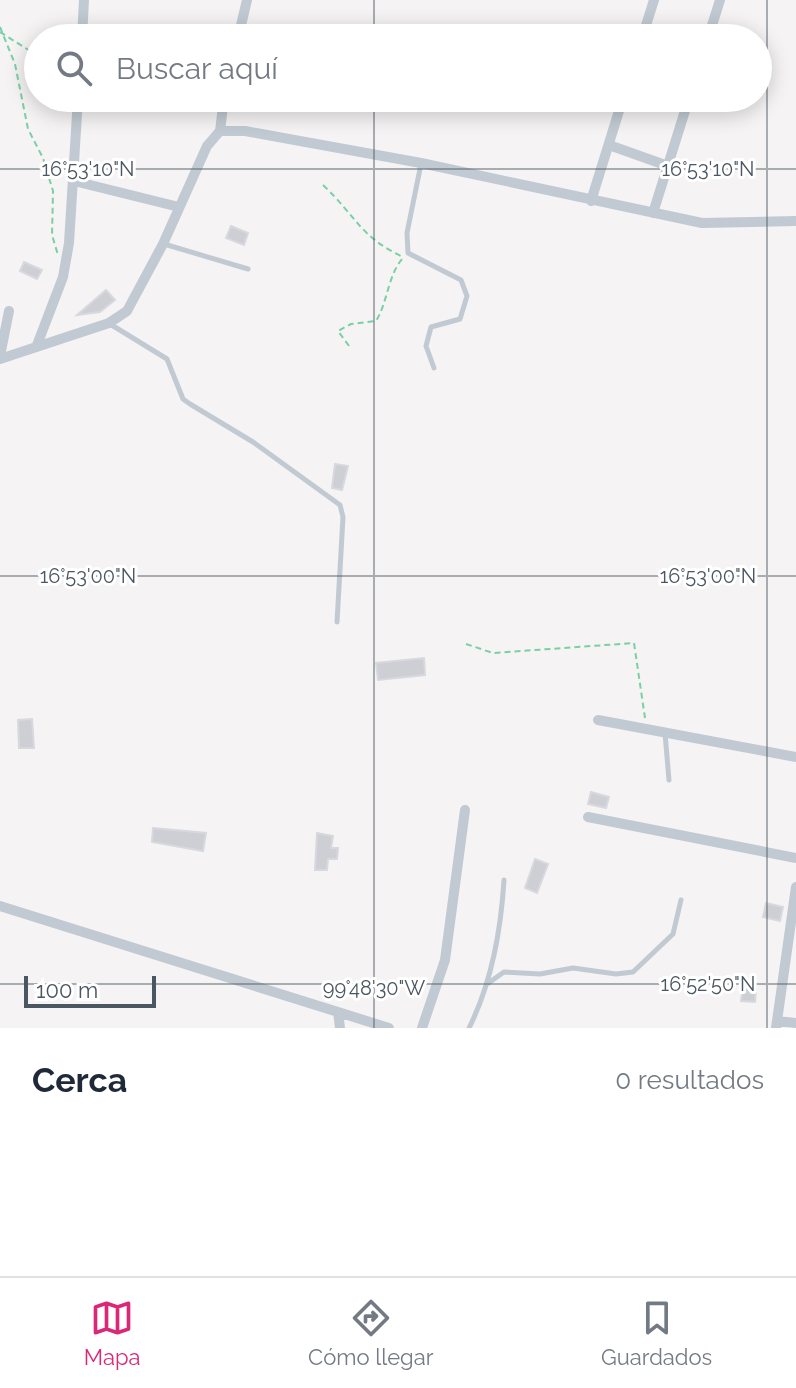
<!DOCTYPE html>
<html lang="es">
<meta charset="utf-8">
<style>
body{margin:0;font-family:Raleway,sans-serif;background:#f2f2f3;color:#1f2937}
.scale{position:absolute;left:24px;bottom:20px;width:132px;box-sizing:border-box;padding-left:8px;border:4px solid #4a5661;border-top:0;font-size:22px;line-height:28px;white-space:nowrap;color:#4a5661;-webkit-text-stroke:6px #fff;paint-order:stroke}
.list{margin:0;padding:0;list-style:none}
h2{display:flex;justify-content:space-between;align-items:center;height:104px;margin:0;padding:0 32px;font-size:34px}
h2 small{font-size:26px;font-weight:400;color:#747a83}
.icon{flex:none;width:44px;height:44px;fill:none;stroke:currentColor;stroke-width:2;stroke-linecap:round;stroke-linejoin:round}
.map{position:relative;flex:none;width:796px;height:1028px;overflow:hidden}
.search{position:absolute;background:#fff;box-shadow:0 4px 20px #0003;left:24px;right:24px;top:24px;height:88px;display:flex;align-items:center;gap:20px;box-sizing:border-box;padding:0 28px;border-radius:44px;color:#747a83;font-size:30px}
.sheet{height:248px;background:#fff}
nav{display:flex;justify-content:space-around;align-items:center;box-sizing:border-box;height:112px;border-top:2px solid #e0e1e3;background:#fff;font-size:22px;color:#747a83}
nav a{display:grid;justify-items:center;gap:4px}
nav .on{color:#db2777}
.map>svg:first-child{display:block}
.building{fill:#cdcfd5;stroke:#d7d9de;stroke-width:2}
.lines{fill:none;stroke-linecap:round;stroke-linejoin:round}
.path{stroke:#7ad0a6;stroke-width:2;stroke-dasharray:6 4;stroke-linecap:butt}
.service{stroke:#c1cad2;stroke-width:5}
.minor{stroke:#c1cad2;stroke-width:10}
.ticks{fill:none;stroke:#4a5661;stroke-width:2;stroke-opacity:0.45}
.ticks-label{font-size:20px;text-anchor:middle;fill:#4a5661;stroke:#fff;stroke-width:6;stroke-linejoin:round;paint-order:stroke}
</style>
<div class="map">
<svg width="796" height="1028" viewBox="0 0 796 1028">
<rect width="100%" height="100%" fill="#f5f3f3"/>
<path class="building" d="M 231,226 L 248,233 L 244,245 L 226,238 Z
M 24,262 L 42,270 L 37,279 L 20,271 Z
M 106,290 L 115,300 L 100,312 L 77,315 Z
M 335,464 L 348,466 L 342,490 L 332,488 Z
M 424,658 L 425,675 L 378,680 L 376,663 Z
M 32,719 L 34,748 L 19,748 L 18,720 Z
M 591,792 L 609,797 L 606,808 L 588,804 Z
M 153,828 L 206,833 L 203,851 L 152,842 Z
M 317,833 L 333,836 L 331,848 L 338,848 L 337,859 L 328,859 L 327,870 L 315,870 Z
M 535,859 L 548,864 L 537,893 L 525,888 Z
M 766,903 L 783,907 L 780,921 L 763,917 Z
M 744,979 L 752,981 L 751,988 L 756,988 L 755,1002 L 741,1001 Z"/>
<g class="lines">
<path class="path" d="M 0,27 L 15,64 L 28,129 L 43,158 L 53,191 L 52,235 L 58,255
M 0,32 L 38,56
M 323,185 C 356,216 360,237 403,257
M 349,346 L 338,331 L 351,324 L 376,321 C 388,302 388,273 404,257
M 466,644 L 493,653 L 634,643 L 645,718"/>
<path class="service" d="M 421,164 L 407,233 L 408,253 L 461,280 L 467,296 L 460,319 L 431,327 L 426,346 L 434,368
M 164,244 L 248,269
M 110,324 L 167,359 L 183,399 L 190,404 L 253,442 L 340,505 L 343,517 L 337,622
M 665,733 L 669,780
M 487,984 L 504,972 L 540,974 L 573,968 L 616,974 L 633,972 L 673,934 L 681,900
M 469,1028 C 491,984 501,929 504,880"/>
<path class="minor" d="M 82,38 L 84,0
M 238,38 L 247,0
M 642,38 L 654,0
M 708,38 L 720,0
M 220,131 L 245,131 L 421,163 L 702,223 L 796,221
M 609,145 L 668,166
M 74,181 L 179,207
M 591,201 L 623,98
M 653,213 L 689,98
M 37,345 L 63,277 L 69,243 L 78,98
M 0,356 L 9,311
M 0,359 L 109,323 L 127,311 L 163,244 L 207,146 L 220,131 L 224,98
M 598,720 L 796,757
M 588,817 L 796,858
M 0,906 L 389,1028
M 338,1012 L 340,1028
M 777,1021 L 796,1023
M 422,1028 L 445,960 L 465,810
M 776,1028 L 796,887"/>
</g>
<path class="ticks" d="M 374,0 L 374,38M 767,0 L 767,1028M 374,98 L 374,1028M 0,169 L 796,169M 0,576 L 796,576M 0,984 L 796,984"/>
<g class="ticks-label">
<text x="88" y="176">16°53'10"N</text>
<text x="708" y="176">16°53'10"N</text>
<text x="88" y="583">16°53'00"N</text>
<text x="708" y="583">16°53'00"N</text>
<text x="708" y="991">16°52'50"N</text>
<text x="374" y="995">99°48'30"W</text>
</g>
</svg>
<div class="scale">100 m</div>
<div class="search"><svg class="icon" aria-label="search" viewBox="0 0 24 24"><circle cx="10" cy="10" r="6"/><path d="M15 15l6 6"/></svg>Buscar aquí</div>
</div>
<section class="sheet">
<h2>Cerca<small>0 resultados</small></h2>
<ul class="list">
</ul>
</section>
<nav>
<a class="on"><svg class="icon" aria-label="map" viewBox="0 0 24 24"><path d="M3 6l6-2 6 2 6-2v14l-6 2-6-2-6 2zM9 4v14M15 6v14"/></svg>Mapa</a>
<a><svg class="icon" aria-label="directions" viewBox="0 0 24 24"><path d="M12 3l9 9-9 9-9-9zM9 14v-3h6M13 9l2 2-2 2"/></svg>Cómo llegar</a>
<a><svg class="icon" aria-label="saved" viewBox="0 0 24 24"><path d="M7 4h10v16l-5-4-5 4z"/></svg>Guardados</a>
</nav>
